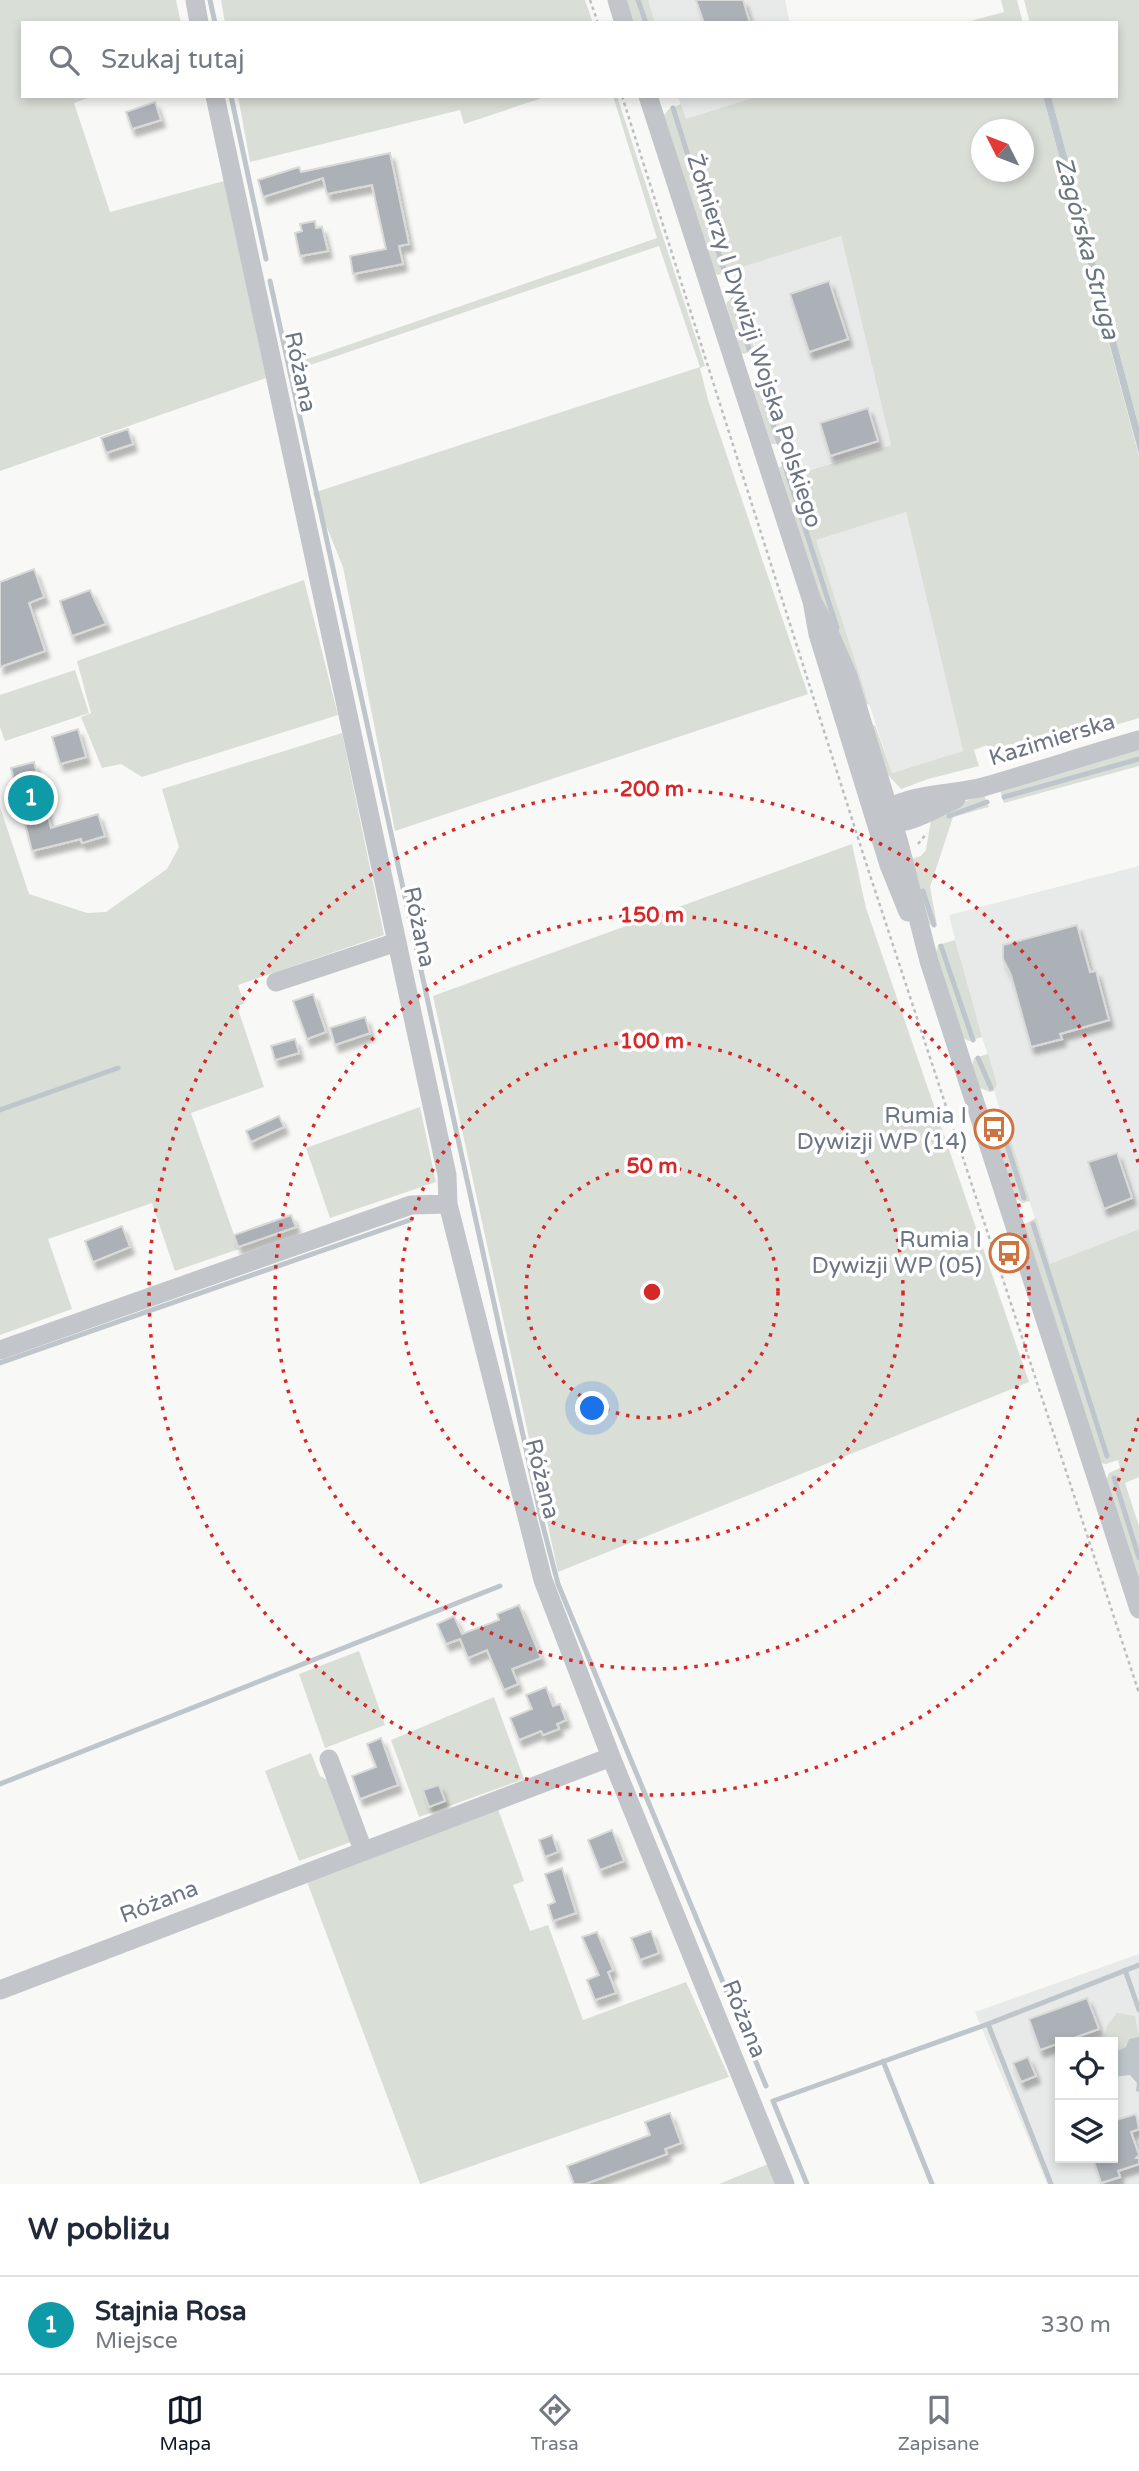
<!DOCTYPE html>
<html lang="pl">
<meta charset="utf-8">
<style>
body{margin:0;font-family:"Varela Round",sans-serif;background:#f6f6f7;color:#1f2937}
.controls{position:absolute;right:21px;bottom:21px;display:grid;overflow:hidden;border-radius:0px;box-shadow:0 4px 10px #0003}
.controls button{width:63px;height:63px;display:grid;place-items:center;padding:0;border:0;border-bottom:2px solid #e0e1e3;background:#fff;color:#1f2937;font:35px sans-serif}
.compass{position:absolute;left:971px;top:119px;width:63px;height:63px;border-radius:50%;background:#fff;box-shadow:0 4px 10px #0003;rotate:312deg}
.you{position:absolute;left:593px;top:1409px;width:24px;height:24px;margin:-18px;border:5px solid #fff;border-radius:50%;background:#1a73e8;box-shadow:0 0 0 10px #1a73e833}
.badge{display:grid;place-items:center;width:46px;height:46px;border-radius:50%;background:#111827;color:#fff;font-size:23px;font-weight:700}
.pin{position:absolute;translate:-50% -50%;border:4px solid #fff;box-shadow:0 2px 7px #0006}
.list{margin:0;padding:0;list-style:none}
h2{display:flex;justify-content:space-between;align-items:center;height:91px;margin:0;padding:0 28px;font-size:30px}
h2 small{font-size:23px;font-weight:400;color:#747a83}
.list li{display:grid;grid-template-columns:46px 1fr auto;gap:21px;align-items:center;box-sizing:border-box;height:98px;padding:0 28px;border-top:2px solid #e0e1e3}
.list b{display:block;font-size:26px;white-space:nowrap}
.list p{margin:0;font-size:23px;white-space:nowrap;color:#747a83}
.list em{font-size:23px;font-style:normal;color:#747a83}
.icon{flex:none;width:38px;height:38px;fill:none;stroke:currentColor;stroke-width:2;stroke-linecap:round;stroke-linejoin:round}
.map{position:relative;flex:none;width:1139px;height:2184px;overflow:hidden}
.search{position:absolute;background:#fff;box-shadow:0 4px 10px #0003;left:21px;right:21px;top:21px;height:77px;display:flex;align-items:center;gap:18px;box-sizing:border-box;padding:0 24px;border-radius:0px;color:#747a83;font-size:26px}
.sheet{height:189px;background:#fff}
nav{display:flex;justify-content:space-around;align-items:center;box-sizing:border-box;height:98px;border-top:2px solid #e0e1e3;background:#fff;font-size:19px;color:#747a83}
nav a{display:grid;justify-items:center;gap:4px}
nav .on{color:#111827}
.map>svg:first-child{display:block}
.built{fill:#e8eae9;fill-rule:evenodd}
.green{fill:#d9ded7;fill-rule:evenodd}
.water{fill:#bec5cb}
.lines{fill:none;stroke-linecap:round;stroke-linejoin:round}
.stream{stroke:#bec5cb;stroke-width:5}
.building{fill:#acb1b7;stroke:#d9dad8;stroke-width:2;filter:url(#shadow)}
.path{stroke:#bcbec0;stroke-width:2.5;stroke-dasharray:3.5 3.5;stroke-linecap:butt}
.minor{stroke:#c2c5c9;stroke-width:19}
.ring{fill:none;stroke:#d62828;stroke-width:3.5;stroke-dasharray:3.5 7}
.labels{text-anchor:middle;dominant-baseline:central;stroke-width:7;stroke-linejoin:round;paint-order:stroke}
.street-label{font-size:23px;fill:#6b7583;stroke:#fff}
.poi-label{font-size:23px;fill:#6b7583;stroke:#fff;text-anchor:end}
.water-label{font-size:24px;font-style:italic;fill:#67757f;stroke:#fff}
.centre{fill:#d62828;stroke:#fff;stroke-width:3.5}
.ring-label{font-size:21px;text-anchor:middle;font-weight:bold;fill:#d62828;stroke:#fff;stroke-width:7;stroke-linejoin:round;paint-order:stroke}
</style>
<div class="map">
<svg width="1139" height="2184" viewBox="0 0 1139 2184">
<defs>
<filter id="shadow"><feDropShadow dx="4" dy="7" stdDeviation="2" flood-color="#0004"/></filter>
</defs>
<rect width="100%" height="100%" fill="#f8f8f6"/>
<path class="built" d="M 647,0 L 785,0 L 790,23 L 654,23 Z
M 678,96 L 759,96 L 686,120 Z
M 841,236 L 891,445 L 794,475 L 732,270 Z
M 906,512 L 963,751 L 892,773 L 815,540 Z
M 1139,866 L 1139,1229 L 1050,1265 L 994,1091 L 997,1084 L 969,996 L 949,915 Z
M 1139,1954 L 1139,2184 L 1047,2184 L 975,2012 ZM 1060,2042 L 1113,2042 L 1113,2158 L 1060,2158 Z"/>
<path class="green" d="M 0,0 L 176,0 L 181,23 L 23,23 L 23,96 L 93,96 L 74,103 L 110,212 L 224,181 L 266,378 L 0,471 Z
M 221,0 L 585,0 L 593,23 L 225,23 Z
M 626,0 L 648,0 L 655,23 L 634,23 Z
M 1001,0 L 1017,0 L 1023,23 L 963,23 L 1004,12 Z
M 1024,0 L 1139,0 L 1139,427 L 1051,96 L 1116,96 L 1116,23 L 1030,23 Z
M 238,96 L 548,96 L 464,124 L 460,110 L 250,162 Z
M 613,96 L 617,96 L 705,366 L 700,368 L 708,400 L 808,694 L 395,831 L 343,567 L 313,493 L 700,367 L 659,246 L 287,373 L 293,364 L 657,238 Z
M 759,96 L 1043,96 L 1139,456 L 1139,718 L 993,762 L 987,745 L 974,750 L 979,766 L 928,779 L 901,789 L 887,774 L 872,726 L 875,725 L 892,773 L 963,751 L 906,512 L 816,540 L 869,704 L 865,705 L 819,594 L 779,468 L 789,458 L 795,475 L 891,445 L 841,236 L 717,275 L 713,269 L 664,115 L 669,109 L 681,104 L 686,119 ZM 982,130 L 1024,130 L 1024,172 L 982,172 Z
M 739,297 L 755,350 L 744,354 L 741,353 L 726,304 L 728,301 Z
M 765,379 L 785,443 L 771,444 L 753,388 L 755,382 Z
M 304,580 L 338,715 L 142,777 L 121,764 L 102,768 L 81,717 L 91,713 L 77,661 Z
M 75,670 L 89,713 L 5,741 L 0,727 L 0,695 Z
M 342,733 L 384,935 L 238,985 L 244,1004 L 237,1006 L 264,1087 L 191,1113 L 239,1249 L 175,1271 L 152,1203 L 48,1239 L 72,1309 L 0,1335 L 0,807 L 29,894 L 87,913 L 106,912 L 167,869 L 179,847 L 162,789 Z
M 1139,748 L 1139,766 L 1004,803 L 1000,790 Z
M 984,795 L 989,807 L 953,817 L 930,887 L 937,925 L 932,926 L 927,922 L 911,859 L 921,856 L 926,850 L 931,820 L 963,802 Z
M 852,844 L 866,908 L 1029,1382 L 558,1572 L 433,996 Z
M 955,940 L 982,1037 L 969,1041 L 963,1038 L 936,952 L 938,945 Z
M 988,1054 L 997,1084 L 994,1091 L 990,1092 L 980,1088 L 972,1066 L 974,1058 Z
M 420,1107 L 436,1182 L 330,1218 L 306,1148 Z
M 1003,1115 L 1030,1201 L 1023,1203 L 1015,1198 C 1009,1179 985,1128 1003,1115 Z
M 1036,1218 L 1050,1264 L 1139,1229 L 1139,1477 L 1125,1483 L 1139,1526 L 1139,1583 L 1106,1481 L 1109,1473 L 1120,1468 L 1118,1460 L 1106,1464 L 1100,1463 L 1023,1225 Z
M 359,1651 L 385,1725 L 325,1748 L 299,1674 Z
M 494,1697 L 524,1779 L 419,1817 L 391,1740 Z
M 311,1753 L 320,1776 L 329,1781 L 351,1842 L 299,1861 L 265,1771 Z
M 498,1809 L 524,1881 L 513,1885 L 530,1931 L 548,1925 L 583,2020 L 686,1982 L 729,2077 L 420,2184 L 306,1879 Z
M 1117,2013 L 1135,2016 L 1139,2037 L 1129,2039 L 1126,2047 L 1113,2053 L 1113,2042 L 1103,2041 L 1107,2026 Z
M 768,2164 L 777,2184 L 719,2184 Z"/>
<path class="water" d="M 1043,96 L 1051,96 L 1139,427 L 1139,454 Z
M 1139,2037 L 1139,2092 L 1136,2091 L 1137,2083 L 1130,2075 L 1113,2077 L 1113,2053 L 1126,2047 L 1129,2039 Z"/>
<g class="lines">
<path class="stream" d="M 210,0 L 215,23
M 638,0 L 646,23
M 231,96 L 266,259
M 673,108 L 725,273
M 270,281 L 542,1522 L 558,1584 L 766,2086
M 733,300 L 750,352
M 759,381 L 779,443
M 784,463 L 837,628
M 1004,797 L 1139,759
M 949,816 L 987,802
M 923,891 L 934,925
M 941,946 L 973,1040
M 978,1058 L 991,1088
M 0,1110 L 118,1068
M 1000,1123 L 1024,1198
M 1033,1224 L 1107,1456
M 0,1363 L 410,1220
M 1114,1478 L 1139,1558
M 0,1784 L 500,1586
M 1125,1970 L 1139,2010
M 988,2024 L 1051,2184
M 883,2061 L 932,2184
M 807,2184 L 773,2101 L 988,2024 L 1139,1965"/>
</g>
<path class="building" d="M 696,0 L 743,0 L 750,23 L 704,23 Z
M 155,102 L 161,120 L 132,129 L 126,112 Z
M 390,153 L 409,244 L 399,246 L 403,264 L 353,274 L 350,256 L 386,249 L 372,185 L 327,194 L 323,178 L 263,197 L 258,180 L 299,167 L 301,172 Z
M 315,221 L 316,228 L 322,227 L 328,251 L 300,256 L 295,233 L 302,231 L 300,224 Z
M 829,281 L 848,339 L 809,352 L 790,294 Z
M 868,408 L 878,441 L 830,456 L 820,423 Z
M 128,429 L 133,444 L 106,453 L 101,438 Z
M 34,569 L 44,597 L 29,603 L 45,651 L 0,667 L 0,582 Z
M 90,590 L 106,624 L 72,636 L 60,601 Z
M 78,729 L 86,757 L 60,764 L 52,737 Z
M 34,762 L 51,828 L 98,814 L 105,836 L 82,843 L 81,839 L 32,851 L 11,768 Z
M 1077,925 L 1090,972 L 1096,971 L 1109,1020 L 1060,1034 L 1062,1039 L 1031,1047 L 1011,975 L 1003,959 L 1003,945 Z
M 313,994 L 326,1032 L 307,1039 L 293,1001 Z
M 365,1017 L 370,1033 L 335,1045 L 330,1028 Z
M 295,1039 L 299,1053 L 275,1060 L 271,1046 Z
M 279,1116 L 284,1127 L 251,1142 L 246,1131 Z
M 1117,1153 L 1132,1198 L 1104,1209 L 1088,1162 Z
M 291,1215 L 296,1227 L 238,1247 L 234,1235 Z
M 122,1226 L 130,1247 L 93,1262 L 85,1241 Z
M 519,1605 L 541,1658 L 512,1669 L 518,1684 L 504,1690 L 487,1650 L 468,1658 L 460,1639 L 446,1644 L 437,1624 L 454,1616 L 462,1634 L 499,1620 L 497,1614 Z
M 546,1687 L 553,1706 L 560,1704 L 566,1720 L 557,1724 L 559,1729 L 543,1735 L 541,1731 L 519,1740 L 510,1718 L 532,1709 L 526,1695 Z
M 381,1738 L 398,1785 L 360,1799 L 352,1776 L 376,1767 L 367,1744 Z
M 439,1785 L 445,1801 L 429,1807 L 423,1790 Z
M 612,1830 L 624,1861 L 600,1870 L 588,1840 Z
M 552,1835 L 558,1852 L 545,1857 L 539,1840 Z
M 562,1868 L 576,1913 L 553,1921 L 548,1905 L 555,1902 L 545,1874 Z
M 651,1931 L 659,1953 L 640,1960 L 631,1938 Z
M 597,1932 L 613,1970 L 608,1972 L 616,1993 L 595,2000 L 587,1980 L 599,1975 L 582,1937 Z
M 1087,1998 L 1099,2029 L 1040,2050 L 1029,2019 Z
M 1028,2057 L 1036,2076 L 1021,2082 L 1013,2063 Z
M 670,2113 L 681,2143 L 665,2149 L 667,2154 L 585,2184 L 574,2184 L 567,2166 L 650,2135 L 645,2122 Z
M 1136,2114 L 1139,2129 L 1131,2132 L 1139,2155 L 1136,2158 L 1139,2158 L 1139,2164 L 1118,2171 L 1120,2177 L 1101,2183 L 1093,2158 L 1113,2158 L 1113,2121 Z"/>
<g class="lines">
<path class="path" d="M 590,0 L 598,23
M 622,96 L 866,863 L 1139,1693
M 918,844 L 927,833"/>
<path class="minor" d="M 195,0 L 199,23
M 617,0 L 624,23
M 215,96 L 447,1175 L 448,1204 L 543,1580 L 611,1757 L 785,2184
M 648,96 L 812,601 L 818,634 L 889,865 L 908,912
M 812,601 L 828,630 L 848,676 L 899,843 L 929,961 L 1139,1609
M 881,815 C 902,793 954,795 983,787 C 1035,772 1087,755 1139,740
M 883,822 C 907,827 934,809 956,799
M 276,982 L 397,942
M 0,1350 L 411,1205 L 448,1204
M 329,1759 L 363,1850
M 0,1990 L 611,1757"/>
</g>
<g class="ring">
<circle cx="652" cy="1292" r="126"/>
<circle cx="652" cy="1292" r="251"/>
<circle cx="652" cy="1292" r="377"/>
<path d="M1139 1418A503 503 0 1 1 1139 1166"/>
</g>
<defs>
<symbol id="bus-ring" viewBox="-11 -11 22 22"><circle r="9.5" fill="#fff" stroke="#cf733f" stroke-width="1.5"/><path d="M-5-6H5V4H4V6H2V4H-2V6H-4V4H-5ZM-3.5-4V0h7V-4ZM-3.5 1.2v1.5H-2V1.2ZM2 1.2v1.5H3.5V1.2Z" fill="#cf733f"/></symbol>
</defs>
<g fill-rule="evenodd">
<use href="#bus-ring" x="972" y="1107" width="44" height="44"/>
<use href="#bus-ring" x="987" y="1231" width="44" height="44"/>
</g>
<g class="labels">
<g class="street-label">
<text transform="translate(754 341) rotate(72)">Żołnierzy I Dywizji Wojska Polskiego</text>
<text transform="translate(300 372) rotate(78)">Różana</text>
<text transform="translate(1052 740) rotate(-17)">Kazimierska</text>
<text transform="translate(419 927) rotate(78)">Różana</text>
<text transform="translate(542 1479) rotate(76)">Różana</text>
<text transform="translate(159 1902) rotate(-21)">Różana</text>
<text transform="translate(744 2019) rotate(68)">Różana</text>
</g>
<g class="poi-label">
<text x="967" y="1116">Rumia I<tspan x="967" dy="26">Dywizji WP (14)</tspan></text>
<text x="982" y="1240">Rumia I<tspan x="982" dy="26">Dywizji WP (05)</tspan></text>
</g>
<g class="water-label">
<text transform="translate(1087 248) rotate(75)">Zagórska Struga</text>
</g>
</g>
<circle cx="652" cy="1292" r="10" class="centre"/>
<g class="ring-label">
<text x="652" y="796">200 m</text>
<text x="652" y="922">150 m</text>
<text x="652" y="1048">100 m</text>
<text x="652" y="1173">50 m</text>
</g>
</svg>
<div class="controls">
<button><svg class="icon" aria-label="locate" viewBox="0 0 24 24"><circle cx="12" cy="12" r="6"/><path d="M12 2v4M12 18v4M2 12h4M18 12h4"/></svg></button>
<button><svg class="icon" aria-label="layers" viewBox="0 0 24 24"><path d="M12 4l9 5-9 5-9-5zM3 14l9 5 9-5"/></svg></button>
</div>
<svg class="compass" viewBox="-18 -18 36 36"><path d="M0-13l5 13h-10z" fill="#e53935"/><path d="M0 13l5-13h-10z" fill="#747a83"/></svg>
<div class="you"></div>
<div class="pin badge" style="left:31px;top:798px;background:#0f9aa8">1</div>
<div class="search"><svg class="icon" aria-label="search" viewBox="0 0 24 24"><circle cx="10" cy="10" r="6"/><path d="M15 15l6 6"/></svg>Szukaj tutaj</div>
</div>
<section class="sheet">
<h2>W pobliżu<small></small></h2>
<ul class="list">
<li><span class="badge" style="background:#0f9aa8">1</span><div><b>Stajnia Rosa</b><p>Miejsce</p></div><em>330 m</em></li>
</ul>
</section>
<nav>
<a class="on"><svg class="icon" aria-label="map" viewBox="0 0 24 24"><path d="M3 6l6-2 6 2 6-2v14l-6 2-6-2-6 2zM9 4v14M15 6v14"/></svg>Mapa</a>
<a><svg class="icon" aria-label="directions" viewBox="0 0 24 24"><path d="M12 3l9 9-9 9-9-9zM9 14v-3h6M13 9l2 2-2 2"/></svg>Trasa</a>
<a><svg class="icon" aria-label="saved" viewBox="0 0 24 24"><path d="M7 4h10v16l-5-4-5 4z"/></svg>Zapisane</a>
</nav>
